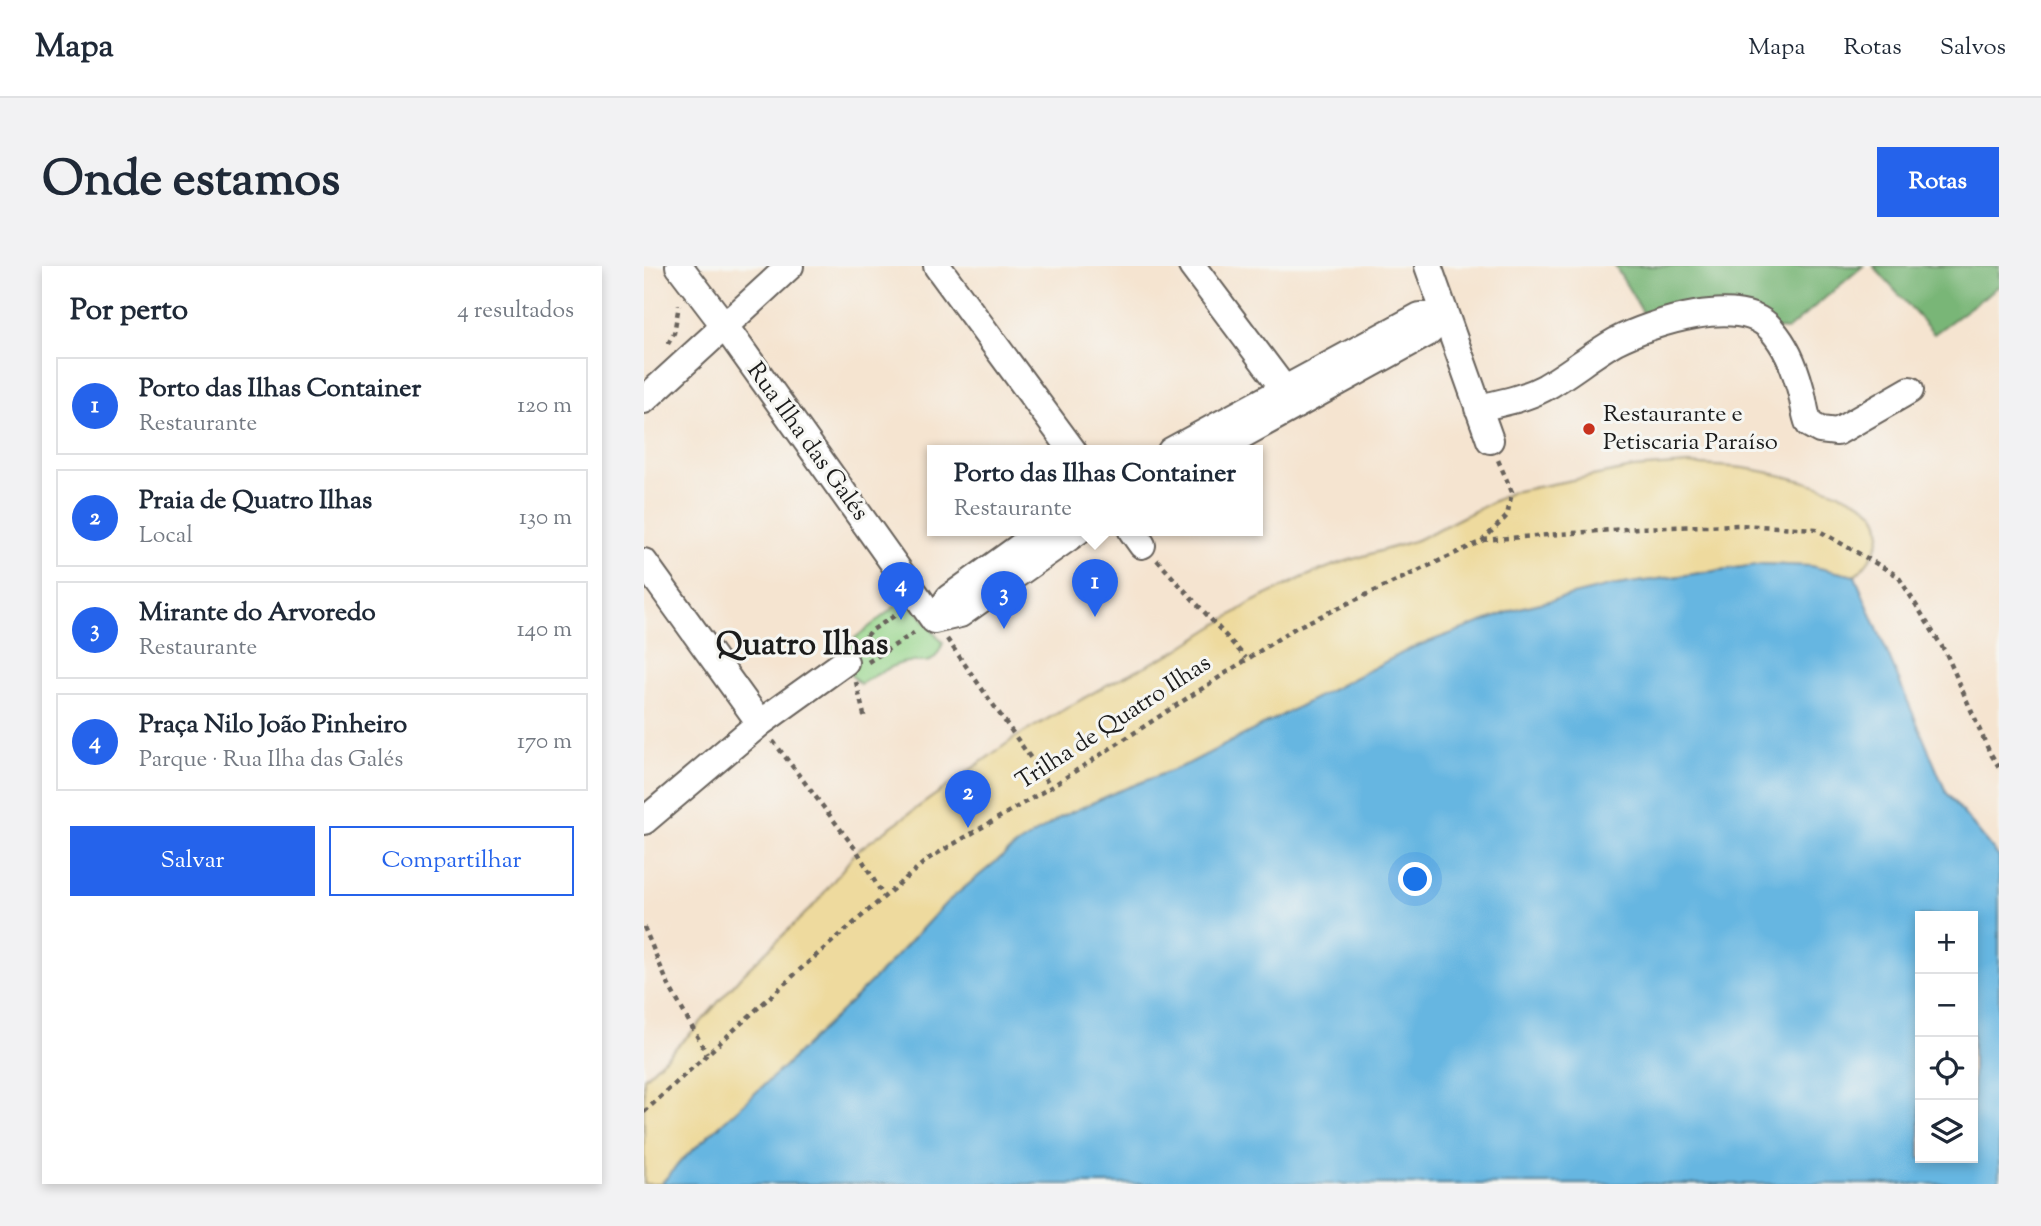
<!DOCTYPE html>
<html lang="pt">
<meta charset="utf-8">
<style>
body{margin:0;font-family:"Sorts Mill Goudy",serif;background:#f2f2f3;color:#1f2937}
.controls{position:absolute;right:21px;bottom:21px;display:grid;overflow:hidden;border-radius:0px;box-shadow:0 4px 10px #0003}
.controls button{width:63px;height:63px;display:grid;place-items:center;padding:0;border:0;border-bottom:2px solid #e0e1e3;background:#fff;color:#1f2937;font:35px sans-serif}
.you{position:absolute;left:772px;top:614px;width:24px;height:24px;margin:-18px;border:5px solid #fff;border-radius:50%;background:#1a73e8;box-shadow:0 0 0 10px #1a73e833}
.badge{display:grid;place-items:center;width:46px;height:46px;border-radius:50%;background:#2563eb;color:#fff;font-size:23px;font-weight:700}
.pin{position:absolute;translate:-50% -58px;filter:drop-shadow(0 2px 4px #0008)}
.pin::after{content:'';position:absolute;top:37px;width:24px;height:21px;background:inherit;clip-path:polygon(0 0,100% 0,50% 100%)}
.popup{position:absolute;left:283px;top:179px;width:336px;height:91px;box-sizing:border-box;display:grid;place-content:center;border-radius:0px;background:#fff;filter:drop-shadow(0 2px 5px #0005);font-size:23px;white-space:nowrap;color:#747a83}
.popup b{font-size:26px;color:#1f2937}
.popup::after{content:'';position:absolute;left:50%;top:100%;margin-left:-14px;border:14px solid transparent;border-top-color:#fff}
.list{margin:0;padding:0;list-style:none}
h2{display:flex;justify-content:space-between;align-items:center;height:91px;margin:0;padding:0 28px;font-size:30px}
h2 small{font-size:23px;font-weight:400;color:#747a83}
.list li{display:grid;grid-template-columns:46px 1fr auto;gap:21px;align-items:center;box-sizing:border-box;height:98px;margin:0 14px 14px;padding:0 14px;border:2px solid #e0e1e3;border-radius:0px}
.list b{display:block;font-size:26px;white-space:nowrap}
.list p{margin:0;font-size:23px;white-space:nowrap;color:#747a83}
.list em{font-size:23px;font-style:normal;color:#747a83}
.actions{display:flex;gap:14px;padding:21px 28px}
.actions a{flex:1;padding:16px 0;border:2px solid #2563eb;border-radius:0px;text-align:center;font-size:24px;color:#2563eb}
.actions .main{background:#2563eb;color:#fff}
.icon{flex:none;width:38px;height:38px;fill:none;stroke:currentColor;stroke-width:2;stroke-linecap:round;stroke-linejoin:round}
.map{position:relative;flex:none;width:1355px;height:918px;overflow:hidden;border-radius:0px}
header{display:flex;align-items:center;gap:42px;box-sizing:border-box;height:98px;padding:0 35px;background:#fff;border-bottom:2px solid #e0e1e3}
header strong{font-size:33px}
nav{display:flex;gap:38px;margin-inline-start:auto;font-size:24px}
.intro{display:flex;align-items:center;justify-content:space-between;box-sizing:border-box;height:168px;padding:0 42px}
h1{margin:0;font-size:49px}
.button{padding:18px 32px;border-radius:0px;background:#2563eb;color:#fff;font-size:24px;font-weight:700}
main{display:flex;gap:42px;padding:0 42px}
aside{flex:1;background:#fff;border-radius:0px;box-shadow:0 4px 10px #0003}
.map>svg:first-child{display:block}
.green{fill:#97d58b;stroke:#5a7854;stroke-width:2}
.forest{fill:#79b677;stroke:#4a694a;stroke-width:2}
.sand{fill:#eeda9e;stroke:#857b5d;stroke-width:2}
.water{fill:#66b6e1;stroke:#41697e;stroke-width:2;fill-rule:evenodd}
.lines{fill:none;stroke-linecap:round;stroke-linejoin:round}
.minor-casing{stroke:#68625b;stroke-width:30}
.path{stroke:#68625b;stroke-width:4.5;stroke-dasharray:5 5;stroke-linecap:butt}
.minor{stroke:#fff;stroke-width:26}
.poi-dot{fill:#c8321e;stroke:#f6f6f2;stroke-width:2.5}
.labels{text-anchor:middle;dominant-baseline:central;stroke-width:6;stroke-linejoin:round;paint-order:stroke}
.poi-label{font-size:24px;fill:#1c1c1c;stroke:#f6f6f2;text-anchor:start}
.street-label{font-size:24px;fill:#1c1c1c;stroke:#f6f6f2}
.district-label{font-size:32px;font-weight:bold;fill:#1c1c1c;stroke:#f6f6f2}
</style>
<header>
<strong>Mapa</strong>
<nav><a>Mapa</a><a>Rotas</a><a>Salvos</a></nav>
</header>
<div class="intro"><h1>Onde estamos</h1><a class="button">Rotas</a></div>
<main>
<aside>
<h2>Por perto<small>4 resultados</small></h2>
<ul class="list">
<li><span class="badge">1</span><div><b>Porto das Ilhas Container</b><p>Restaurante</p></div><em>120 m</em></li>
<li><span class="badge">2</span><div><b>Praia de Quatro Ilhas</b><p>Local</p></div><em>130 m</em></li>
<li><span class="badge">3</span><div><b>Mirante do Arvoredo</b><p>Restaurante</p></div><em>140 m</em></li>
<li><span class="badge">4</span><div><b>Praça Nilo João Pinheiro</b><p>Parque · Rua Ilha das Galés</p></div><em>170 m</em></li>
</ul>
<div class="actions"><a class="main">Salvar</a><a>Compartilhar</a></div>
</aside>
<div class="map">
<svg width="1355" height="918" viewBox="0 0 1355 918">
<rect width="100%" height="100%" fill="#f6f6f2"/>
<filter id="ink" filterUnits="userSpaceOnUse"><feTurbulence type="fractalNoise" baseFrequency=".0143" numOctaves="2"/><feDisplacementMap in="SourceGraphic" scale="14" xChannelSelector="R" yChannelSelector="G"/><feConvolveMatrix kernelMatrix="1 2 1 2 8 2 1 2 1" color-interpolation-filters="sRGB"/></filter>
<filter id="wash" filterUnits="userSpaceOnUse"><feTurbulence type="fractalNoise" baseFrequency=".00686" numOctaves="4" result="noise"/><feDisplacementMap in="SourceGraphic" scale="28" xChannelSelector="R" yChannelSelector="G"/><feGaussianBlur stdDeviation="1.57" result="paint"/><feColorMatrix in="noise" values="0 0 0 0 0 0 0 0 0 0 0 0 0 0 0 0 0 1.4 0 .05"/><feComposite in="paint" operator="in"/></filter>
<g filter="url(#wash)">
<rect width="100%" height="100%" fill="#f5e4d0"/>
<path class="green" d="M 262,332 L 299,377 C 287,406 280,392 258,397 C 244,401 229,411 216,418 L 188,390 Z"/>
<path class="forest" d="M 971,0 L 1219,0 L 1143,64 L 1001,50 Z
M 1229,0 L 1355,0 L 1355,20 L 1290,68 Z"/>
<path class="sand" d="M 1045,198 C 1063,200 1081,200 1099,202 C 1128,206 1207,225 1227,244 C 1249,265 1227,295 1211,310 L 1166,300 L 1119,298 L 966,320 L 876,342 L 768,382 L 544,498 L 470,527 L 366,584 L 302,637 L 243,700 L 142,799 L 37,895 L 17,918 L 0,918 L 0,812 L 50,764 L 97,710 L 172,637 L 213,585 L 372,471 L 463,419 L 532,385 L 608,336 L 660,311 L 693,298 L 773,274 L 868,226 L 989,202 Z"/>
<path class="water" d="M 1119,298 L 1166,300 L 1211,310 L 1302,526 L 1355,591 L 1355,918 L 17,918 L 37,895 L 142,799 L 243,700 L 302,637 L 366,584 L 417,551 L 470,527 L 544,498 L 768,382 L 876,342 L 966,320 ZM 1276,650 L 1329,650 L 1329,892 L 1276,892 Z"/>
</g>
<g filter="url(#ink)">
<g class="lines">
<defs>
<path id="minor" d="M 35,0 L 80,59 L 290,354
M 293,0 L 429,185
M 548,0 L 650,136
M 784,0 L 846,174
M 0,134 L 146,0
M 834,142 C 857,137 879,133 900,122 C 925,108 947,89 972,75 C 1007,57 1097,27 1128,64 C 1142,80 1151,102 1156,121 C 1160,134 1160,146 1165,158 L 1176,164 L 1193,166 L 1266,124
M 527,185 L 776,50 L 801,50
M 569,185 L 785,66 L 801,50
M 488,265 L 498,279
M 0,296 L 116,457
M 290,354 L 316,348 L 434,265
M 290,354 L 305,332 L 398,265
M 0,555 L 116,457 L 201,396"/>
</defs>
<use href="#minor" class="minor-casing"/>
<path class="path" d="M 24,78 L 30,67 L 35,39
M 839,274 L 994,262 L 1094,259 L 1172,263 L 1254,310 L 1302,387 L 1345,485 L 1355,501
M 513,294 L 602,392
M 303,373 L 407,521
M 216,378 L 225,366 L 258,345
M 224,396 L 270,367
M 212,416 L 221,453
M 129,475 L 213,585 L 240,631
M 0,661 L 24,718 L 63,788
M 0,846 L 160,700 L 284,593 L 407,521 L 651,362 L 838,275 L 863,250 L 868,226 L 854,194"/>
<use href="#minor" class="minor"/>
</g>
</g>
<circle class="poi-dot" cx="945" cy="163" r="7"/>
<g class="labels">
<g class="poi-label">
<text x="959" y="149">Restaurante e<tspan x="959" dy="28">Petiscaria Paraíso</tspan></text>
</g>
<g class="street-label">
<text transform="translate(163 176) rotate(54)">Rua Ilha das Galés</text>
<text transform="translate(470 457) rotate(-33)">Trilha de Quatro Ilhas</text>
</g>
<g class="district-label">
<text x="158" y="380">Quatro Ilhas</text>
</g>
</g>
</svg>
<div class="controls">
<button>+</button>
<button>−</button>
<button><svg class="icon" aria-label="locate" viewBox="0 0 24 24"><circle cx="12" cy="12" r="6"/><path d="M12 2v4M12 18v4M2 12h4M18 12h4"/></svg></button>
<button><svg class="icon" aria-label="layers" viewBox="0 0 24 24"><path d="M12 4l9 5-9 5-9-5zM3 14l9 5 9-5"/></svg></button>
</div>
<div class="you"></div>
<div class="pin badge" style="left:451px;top:351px">1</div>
<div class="popup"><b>Porto das Ilhas Container</b>Restaurante</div>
<div class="pin badge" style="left:324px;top:562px">2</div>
<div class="pin badge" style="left:360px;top:363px">3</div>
<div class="pin badge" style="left:257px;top:354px">4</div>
</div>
</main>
